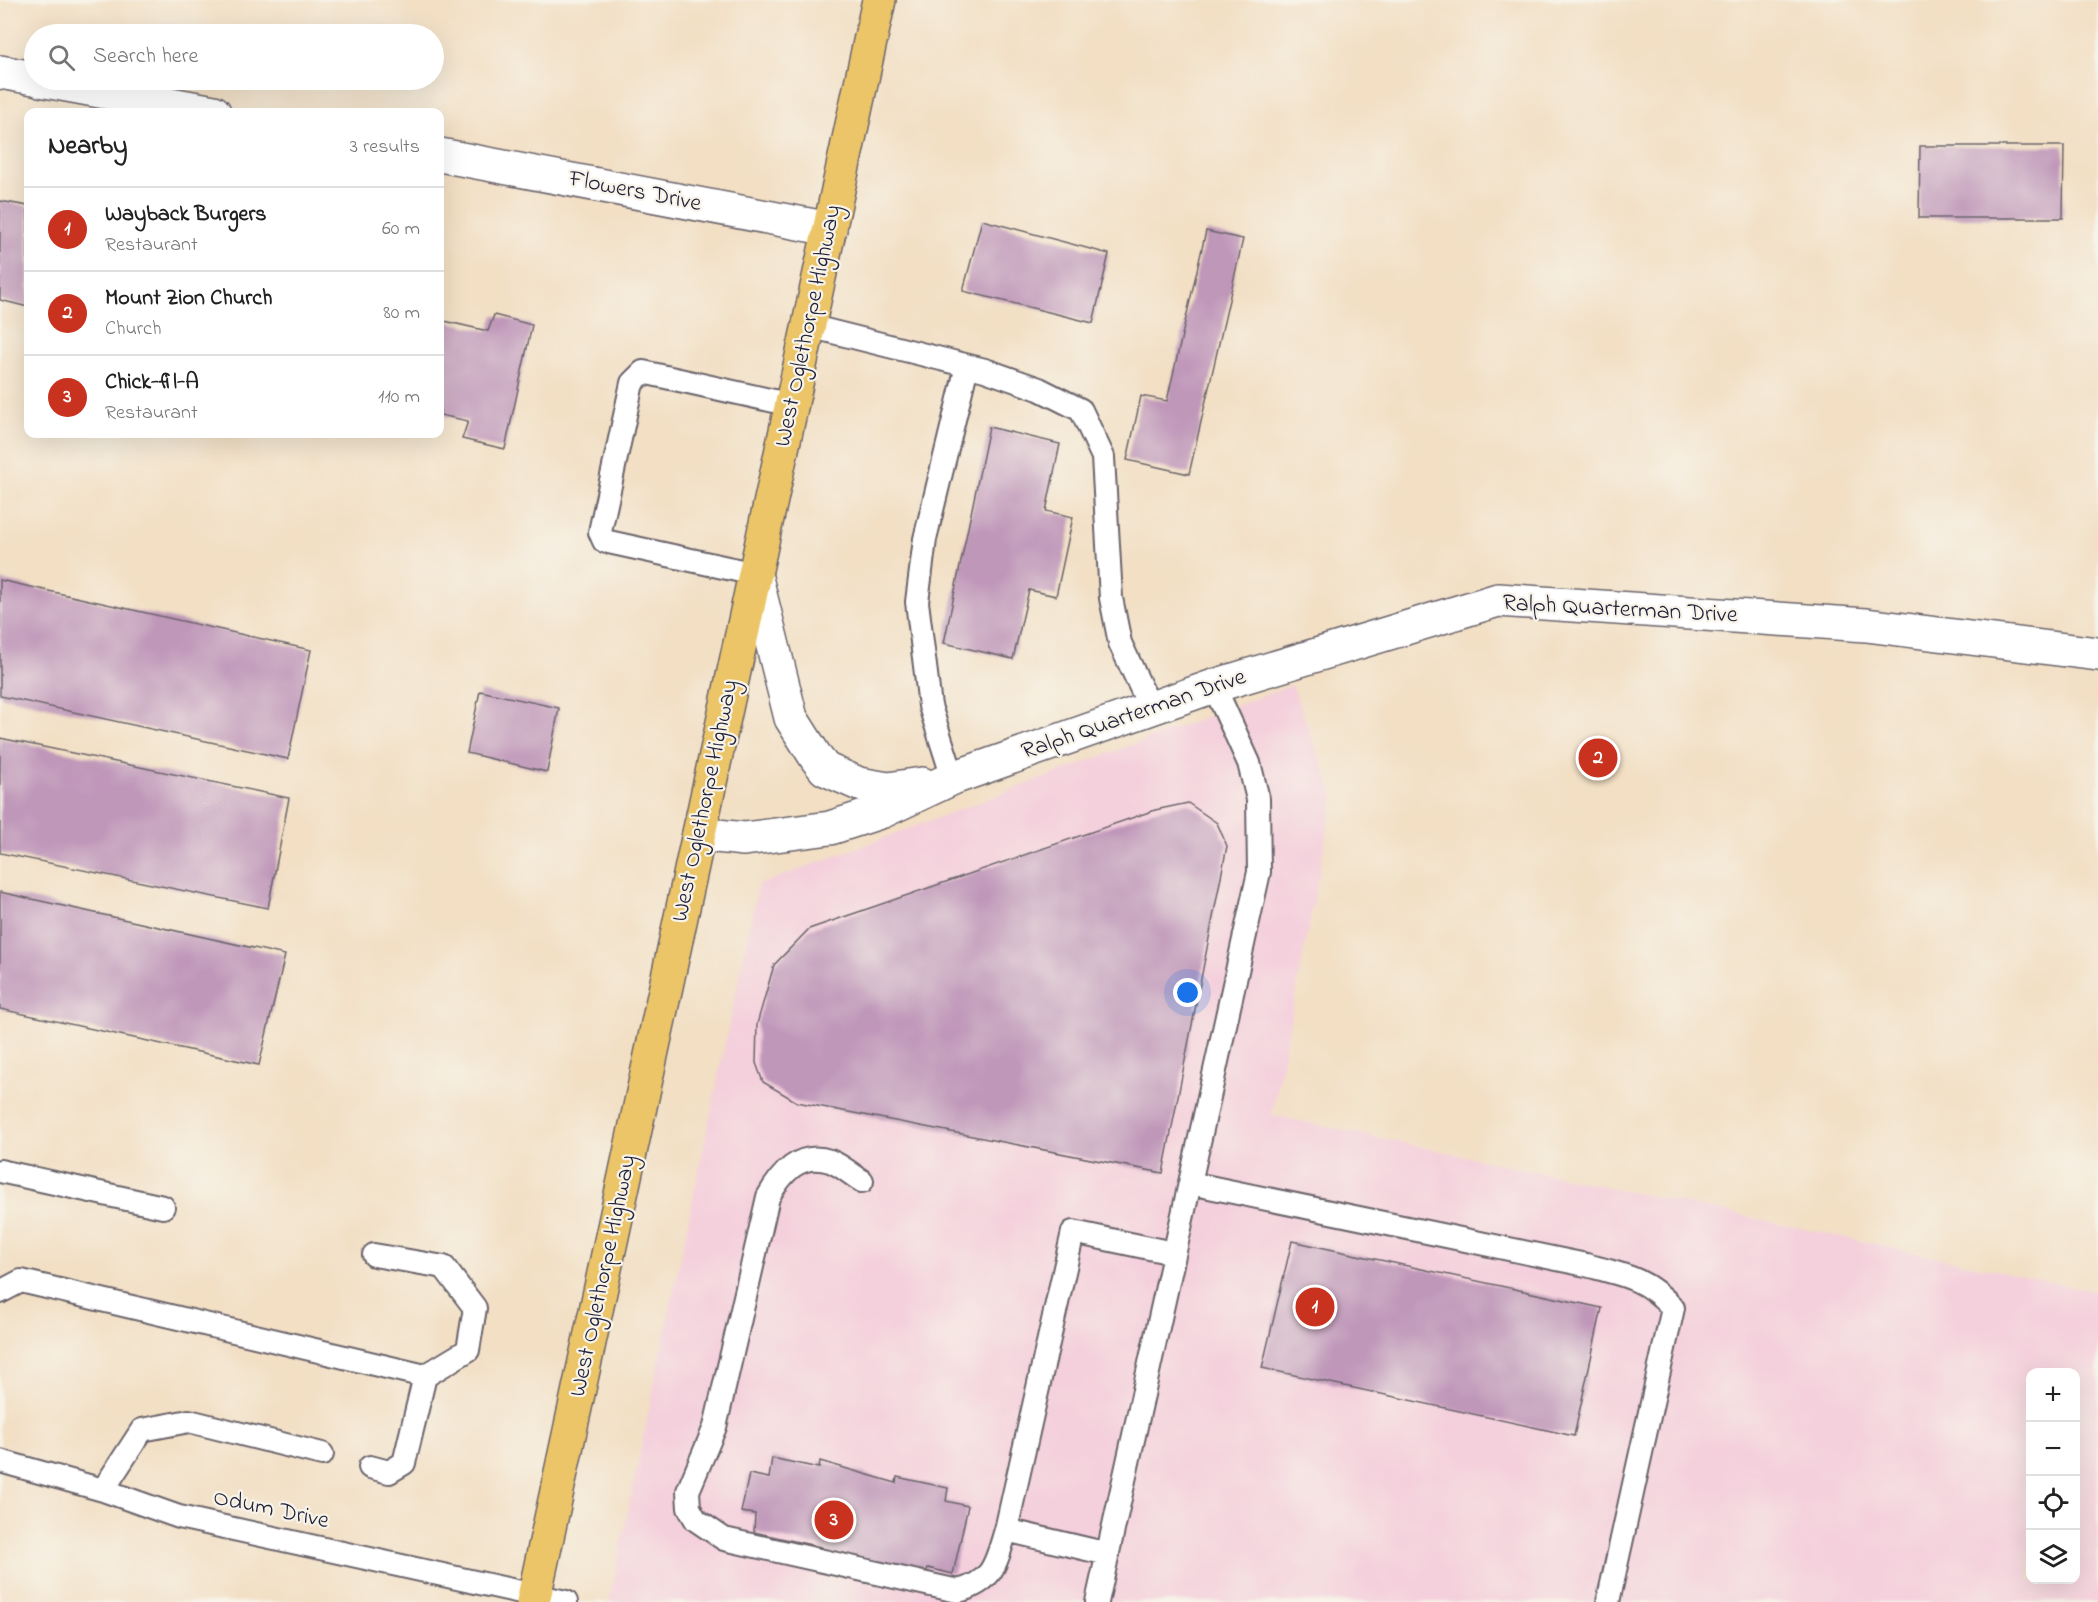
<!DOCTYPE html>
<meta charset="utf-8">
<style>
body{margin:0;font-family:"Indie Flower",sans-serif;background:#f6f6f6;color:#222}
.controls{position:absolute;right:18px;bottom:18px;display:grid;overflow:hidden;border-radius:12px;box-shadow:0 6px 24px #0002}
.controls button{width:54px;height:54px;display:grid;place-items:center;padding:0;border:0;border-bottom:2px solid #e0e0e0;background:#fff;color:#222;font:30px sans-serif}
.you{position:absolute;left:1188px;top:993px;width:21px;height:21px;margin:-15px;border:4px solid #fff;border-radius:50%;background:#1a73e8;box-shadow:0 0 0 9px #1a73e833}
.badge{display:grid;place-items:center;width:39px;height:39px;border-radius:50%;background:#c8321e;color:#fff;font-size:20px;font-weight:700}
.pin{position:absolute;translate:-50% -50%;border:3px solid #fff;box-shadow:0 2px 6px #0006}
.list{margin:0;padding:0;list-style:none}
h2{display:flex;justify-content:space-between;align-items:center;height:78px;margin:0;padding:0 24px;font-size:26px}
h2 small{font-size:20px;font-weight:400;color:#767676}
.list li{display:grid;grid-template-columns:39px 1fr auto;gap:18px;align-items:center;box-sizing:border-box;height:84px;padding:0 24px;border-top:2px solid #e0e0e0}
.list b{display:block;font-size:22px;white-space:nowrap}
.list p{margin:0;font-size:20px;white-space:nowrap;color:#767676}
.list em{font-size:20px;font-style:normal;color:#767676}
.icon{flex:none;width:33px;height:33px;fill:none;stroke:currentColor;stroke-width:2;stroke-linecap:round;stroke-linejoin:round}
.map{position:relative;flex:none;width:2098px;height:1602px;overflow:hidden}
.search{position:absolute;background:#fff;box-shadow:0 6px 24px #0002;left:24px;top:24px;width:420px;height:66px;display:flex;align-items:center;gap:15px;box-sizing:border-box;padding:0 21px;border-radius:33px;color:#767676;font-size:22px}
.panel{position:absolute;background:#fff;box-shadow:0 6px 24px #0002;left:24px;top:108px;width:420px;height:330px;border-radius:12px}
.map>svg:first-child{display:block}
.built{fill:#f4cfdc;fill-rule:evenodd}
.building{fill:#bf97b9}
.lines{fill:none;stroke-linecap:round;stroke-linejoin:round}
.lane-casing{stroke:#6b646b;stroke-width:26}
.street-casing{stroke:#6b646b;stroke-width:36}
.highway-casing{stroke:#6b646b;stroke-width:36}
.lane{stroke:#fff;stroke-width:22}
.street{stroke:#fff;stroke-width:33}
.highway{stroke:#ecc569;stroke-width:33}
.labels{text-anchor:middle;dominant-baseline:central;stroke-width:4.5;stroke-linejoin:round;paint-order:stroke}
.street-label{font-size:24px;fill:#22223b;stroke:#f7f3e8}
</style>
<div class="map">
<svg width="2098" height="1602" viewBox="0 0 2098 1602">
<rect width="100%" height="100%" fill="#f7f3e8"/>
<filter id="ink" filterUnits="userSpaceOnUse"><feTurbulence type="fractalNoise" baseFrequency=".0167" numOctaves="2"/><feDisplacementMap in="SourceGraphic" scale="12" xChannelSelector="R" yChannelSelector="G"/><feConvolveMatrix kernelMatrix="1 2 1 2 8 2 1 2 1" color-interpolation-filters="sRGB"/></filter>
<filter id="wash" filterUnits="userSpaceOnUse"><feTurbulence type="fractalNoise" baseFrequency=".008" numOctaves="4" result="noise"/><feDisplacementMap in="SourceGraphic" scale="24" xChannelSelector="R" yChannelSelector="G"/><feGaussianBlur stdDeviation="1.35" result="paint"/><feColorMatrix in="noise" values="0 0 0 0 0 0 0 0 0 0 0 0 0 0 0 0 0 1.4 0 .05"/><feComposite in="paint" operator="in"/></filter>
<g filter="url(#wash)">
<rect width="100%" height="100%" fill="#f2dfc4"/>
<path class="built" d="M 1292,685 L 1334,795 L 1272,1115 L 2098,1292 L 2098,1602 L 609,1602 L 758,885 ZM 2030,1372 L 2076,1372 L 2076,1580 L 2030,1580 Z"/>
<g id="blocks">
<path class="building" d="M 1920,146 L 2064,146 L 2063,218 L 1919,218 Z
M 0,201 L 28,206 L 28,307 L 0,300 Z
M 982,220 L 1109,254 L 1093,323 L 963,291 Z
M 1206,231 L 1243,239 L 1189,474 L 1127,460 L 1141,396 L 1167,401 Z
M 494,315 L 532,325 L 505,449 L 462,439 L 468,421 L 440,415 L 440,320 L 488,331 Z
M 989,427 L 1060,444 L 1046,511 L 1073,517 L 1056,596 L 1029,590 L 1013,659 L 944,643 Z
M 0,580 L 311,650 L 288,759 L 0,696 Z
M 480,691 L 559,708 L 547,772 L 467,753 Z
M 0,738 L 289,798 L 268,908 L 0,853 Z
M 1188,803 L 1217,823 L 1227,846 L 1163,1173 L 797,1102 L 763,1082 L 756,1063 L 757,1024 L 774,965 L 809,929 L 1155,810 Z
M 0,892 L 285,955 L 259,1065 L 0,1009 Z
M 1292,1241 L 1602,1308 L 1574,1436 L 1262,1368 Z
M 772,1458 L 819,1468 L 820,1461 L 896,1483 L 897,1477 L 948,1488 L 946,1501 L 968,1506 L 953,1574 L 928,1568 L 926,1573 L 852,1556 L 851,1560 L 820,1553 L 821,1547 L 754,1532 L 755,1514 L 741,1512 L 749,1474 L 769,1478 Z"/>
</g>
</g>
<g filter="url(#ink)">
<use href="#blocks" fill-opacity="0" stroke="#6b646b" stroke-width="1.5"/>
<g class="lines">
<defs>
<path id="lane" d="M 809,326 L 985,370 L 1039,389 L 1081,410 L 1103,457 L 1111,598 L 1120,643 L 1151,709
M 755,574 L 604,541 L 600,532 L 632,383 L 643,372 L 792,405
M 953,778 L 930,706 L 917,602 L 925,539 L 967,366
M 0,1171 L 163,1207
M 862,1181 C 852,1175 841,1165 830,1161 C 799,1151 781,1174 768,1197 L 715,1427 L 688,1491 L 689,1508 L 696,1520 L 724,1539 L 958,1591 C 994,1582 996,1562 1006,1530
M 1190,1183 L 1586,1265 C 1624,1275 1646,1278 1673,1308 L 1608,1602
M 0,1292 L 21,1281 L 425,1376 L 468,1350 L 475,1308 L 444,1267 L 374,1255
M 0,1461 L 103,1490 L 179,1517 L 566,1602
M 370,1467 L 389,1472 L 404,1463 L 425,1376
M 103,1490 L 142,1430 L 189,1421 L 322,1454
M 1108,1554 L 1006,1530 L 1073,1232 L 1173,1253
M 1097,1602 L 1259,872 L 1258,799 L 1249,763 L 1214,686"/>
<path id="street" d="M 0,72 L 34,78
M 40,80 L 214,112
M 440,155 L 830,229
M 755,574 L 791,718 L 817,759 L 825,769 L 859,784 L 888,789 L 922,784
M 699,834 L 744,839 L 830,828 L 883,811 L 953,778 L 1214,686 L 1498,600 L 1866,625 L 2098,654"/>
<path id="highway" d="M 533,1602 L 879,0"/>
</defs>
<use href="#lane" class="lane-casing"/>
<use href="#street" class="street-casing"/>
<use href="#highway" class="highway-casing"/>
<use href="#lane" class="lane"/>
<use href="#street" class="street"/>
<use href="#highway" class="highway"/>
</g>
</g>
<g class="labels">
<g class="street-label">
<text transform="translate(635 192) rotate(11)">Flowers Drive</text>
<text transform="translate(809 326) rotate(-78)">West Oglethorpe Highway</text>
<text transform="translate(1620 610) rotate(3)">Ralph Quarterman Drive</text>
<text transform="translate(1134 715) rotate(-19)">Ralph Quarterman Drive</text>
<text transform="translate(706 801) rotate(-78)">West Oglethorpe Highway</text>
<text transform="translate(604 1276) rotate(-78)">West Oglethorpe Highway</text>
<text transform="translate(271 1510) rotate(12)">Odum Drive</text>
</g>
</g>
</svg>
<div class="controls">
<button>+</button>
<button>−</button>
<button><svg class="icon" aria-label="locate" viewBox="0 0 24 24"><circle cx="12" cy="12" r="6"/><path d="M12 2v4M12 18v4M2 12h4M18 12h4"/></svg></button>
<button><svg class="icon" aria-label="layers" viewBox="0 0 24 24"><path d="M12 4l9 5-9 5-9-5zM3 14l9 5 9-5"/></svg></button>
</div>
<div class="you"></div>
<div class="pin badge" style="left:1315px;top:1307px">1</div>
<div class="pin badge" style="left:1598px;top:758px">2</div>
<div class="pin badge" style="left:834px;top:1520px">3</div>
<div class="search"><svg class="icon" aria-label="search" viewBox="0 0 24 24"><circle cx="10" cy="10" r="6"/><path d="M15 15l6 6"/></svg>Search here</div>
<section class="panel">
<h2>Nearby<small>3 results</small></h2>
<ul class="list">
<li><span class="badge">1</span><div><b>Wayback Burgers</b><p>Restaurant</p></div><em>60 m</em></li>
<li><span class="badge">2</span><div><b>Mount Zion Church</b><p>Church</p></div><em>80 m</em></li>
<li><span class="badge">3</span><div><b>Chick-fil-A</b><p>Restaurant</p></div><em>110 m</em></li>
</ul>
</section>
</div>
